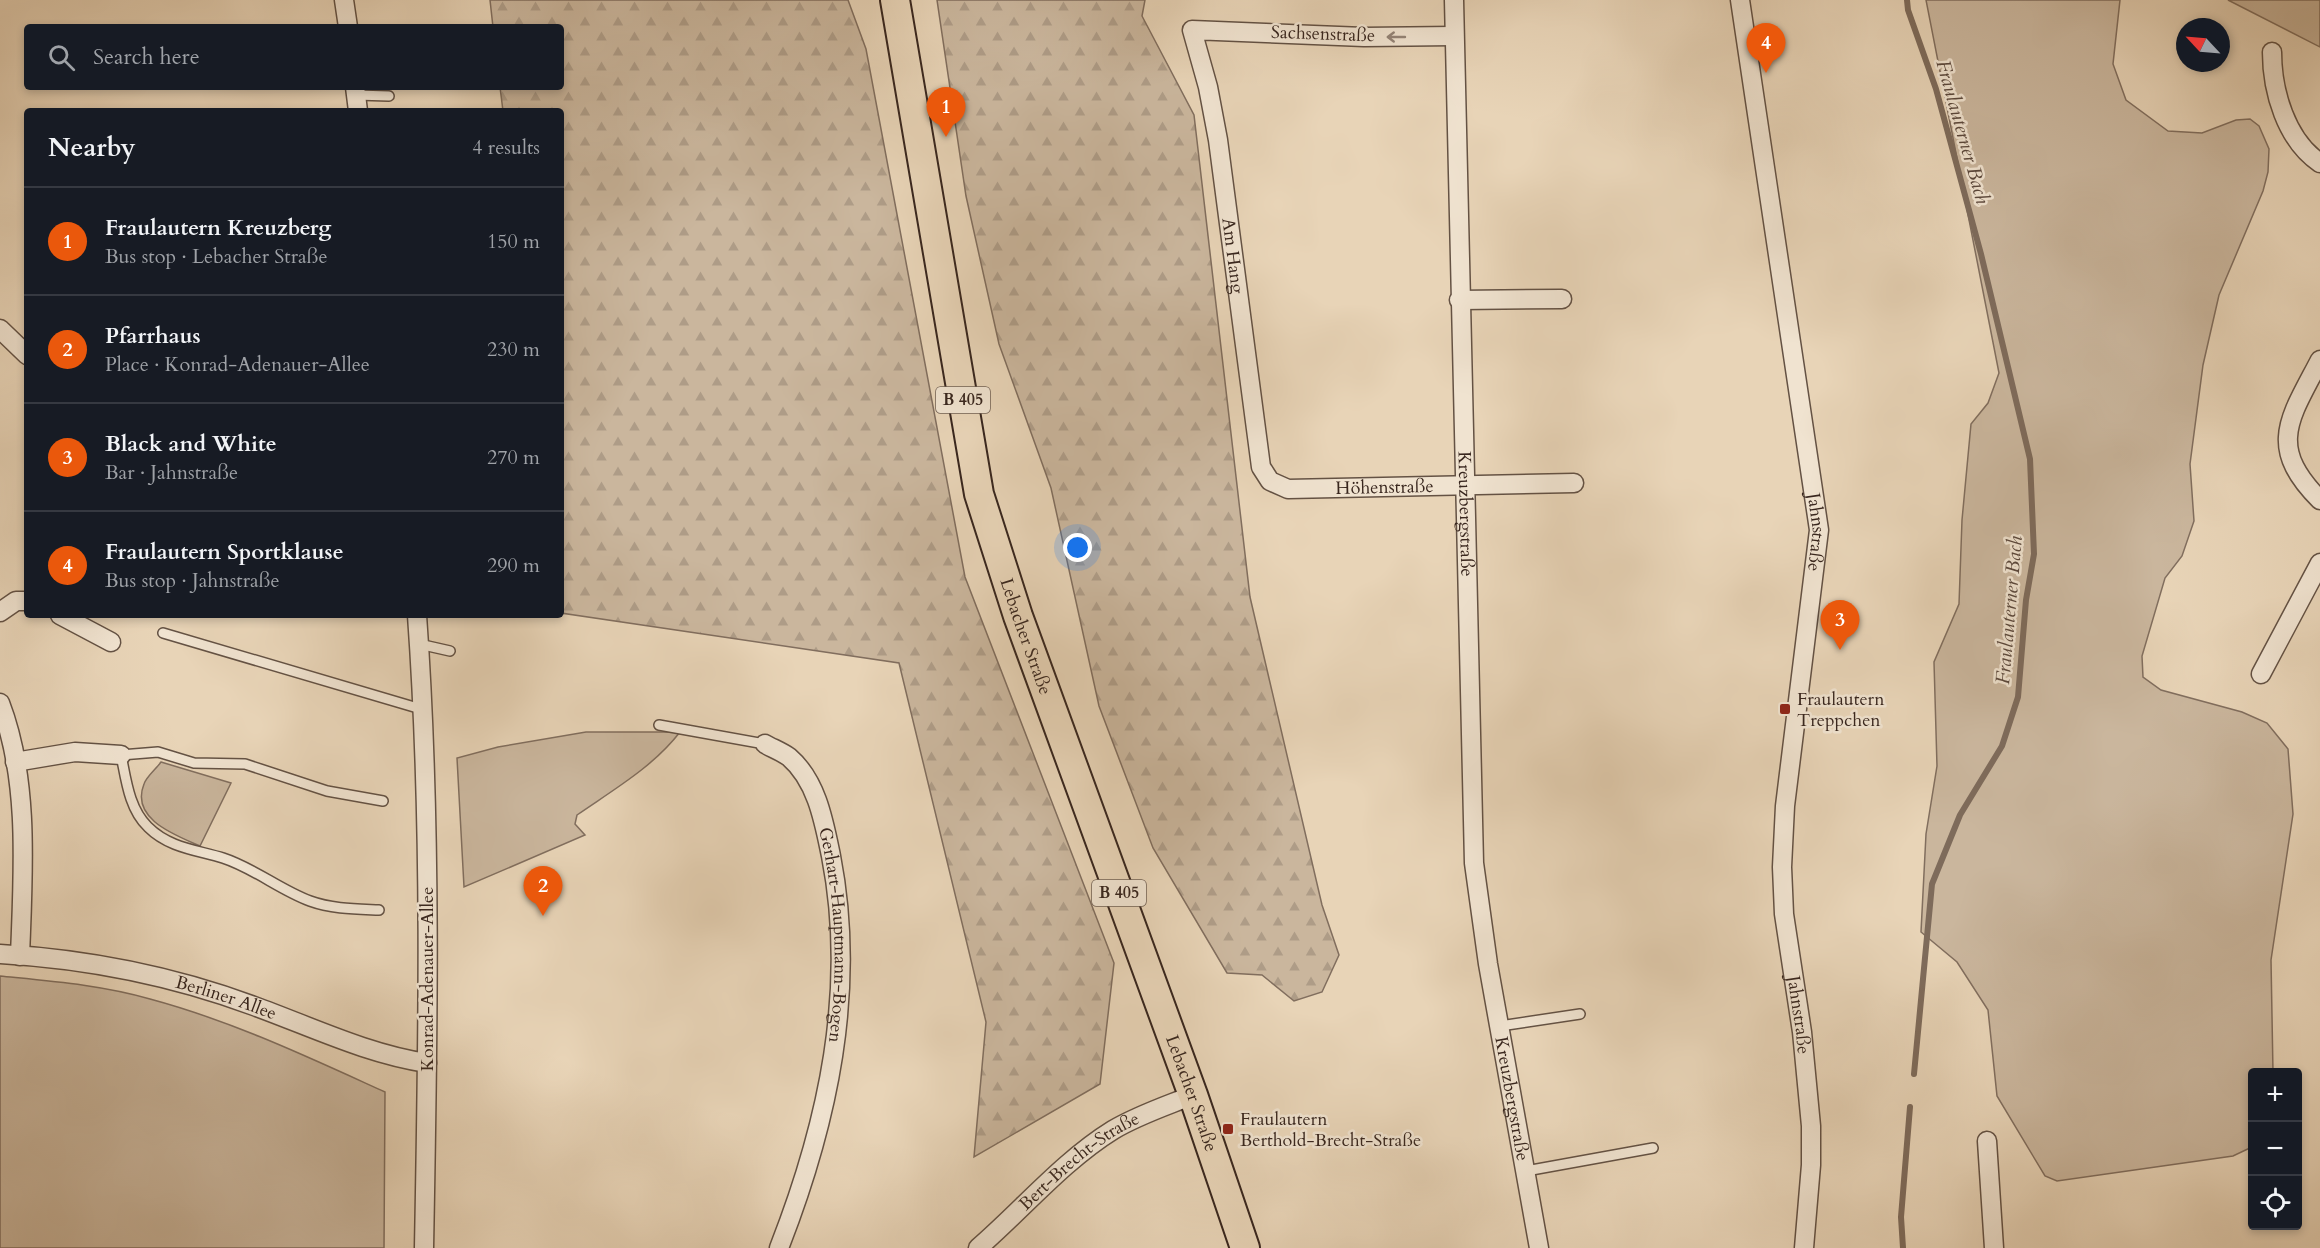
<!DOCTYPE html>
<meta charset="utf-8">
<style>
body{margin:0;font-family:Cardo,serif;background:#20242c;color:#f1f3f6}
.controls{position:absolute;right:18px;bottom:18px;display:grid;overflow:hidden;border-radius:6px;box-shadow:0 3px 9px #0003}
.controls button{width:54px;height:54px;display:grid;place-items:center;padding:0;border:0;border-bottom:2px solid #363941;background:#171b24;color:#f1f3f6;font:30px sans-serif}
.compass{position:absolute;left:2176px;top:18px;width:54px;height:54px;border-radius:50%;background:#171b24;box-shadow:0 3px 9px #0003;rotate:296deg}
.you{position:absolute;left:1078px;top:548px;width:21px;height:21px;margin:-15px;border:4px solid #fff;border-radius:50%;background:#1a73e8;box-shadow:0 0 0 9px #1a73e833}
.badge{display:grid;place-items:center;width:39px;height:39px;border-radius:50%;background:#ea580c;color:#fff;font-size:20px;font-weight:700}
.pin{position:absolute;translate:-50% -50px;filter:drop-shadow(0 2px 3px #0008)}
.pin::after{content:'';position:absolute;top:32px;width:21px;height:18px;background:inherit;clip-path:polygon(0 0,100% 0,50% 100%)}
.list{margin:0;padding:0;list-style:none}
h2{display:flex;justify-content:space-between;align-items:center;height:78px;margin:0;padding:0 24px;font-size:26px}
h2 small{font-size:20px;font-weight:400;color:#9ea1a6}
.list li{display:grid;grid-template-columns:39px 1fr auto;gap:18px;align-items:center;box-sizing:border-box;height:108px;padding:0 24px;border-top:2px solid #363941}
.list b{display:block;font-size:22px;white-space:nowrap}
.list p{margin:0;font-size:20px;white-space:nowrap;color:#9ea1a6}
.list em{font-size:20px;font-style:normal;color:#9ea1a6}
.icon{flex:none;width:33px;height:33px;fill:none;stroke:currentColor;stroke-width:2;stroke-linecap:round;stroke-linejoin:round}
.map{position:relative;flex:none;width:2320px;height:1248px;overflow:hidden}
.search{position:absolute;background:#171b24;box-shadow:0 3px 9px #0003;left:24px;top:24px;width:540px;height:66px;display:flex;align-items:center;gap:15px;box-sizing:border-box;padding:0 21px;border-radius:6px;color:#9ea1a6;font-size:22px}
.panel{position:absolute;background:#171b24;box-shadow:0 3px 9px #0003;left:24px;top:108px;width:540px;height:510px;border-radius:6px}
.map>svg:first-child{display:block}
.green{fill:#cab69d;stroke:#816e5e;stroke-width:1.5}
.forest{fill:url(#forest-firs);stroke:#816e5e;stroke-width:1.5}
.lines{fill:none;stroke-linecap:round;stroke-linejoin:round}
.stream{stroke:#7e6b5b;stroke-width:6}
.lane-casing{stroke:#645244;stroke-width:12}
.street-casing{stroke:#645244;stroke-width:21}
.primary-casing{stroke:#38261e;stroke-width:32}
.lane{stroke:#f0e3d0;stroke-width:9}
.street{stroke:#f0e3d0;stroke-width:18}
.primary{stroke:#e8d4b7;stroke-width:28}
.oneway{stroke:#948477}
.poi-dot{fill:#8f2418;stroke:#f0e3d0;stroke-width:2}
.labels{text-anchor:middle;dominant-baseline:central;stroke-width:5;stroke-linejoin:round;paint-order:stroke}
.shield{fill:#f0e3d0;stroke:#6f5f53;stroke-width:1.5}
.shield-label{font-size:16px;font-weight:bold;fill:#38261e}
.street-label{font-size:18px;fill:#38261e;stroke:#f0e3d0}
.poi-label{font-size:18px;fill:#38261e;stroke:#f0e3d0;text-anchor:start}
.water-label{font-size:20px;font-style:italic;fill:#5b483c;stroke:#f0e3d0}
</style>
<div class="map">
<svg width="2320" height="1248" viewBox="0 0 2320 1248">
<defs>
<pattern id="forest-firs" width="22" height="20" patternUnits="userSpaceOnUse" patternTransform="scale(1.5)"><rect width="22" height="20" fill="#cab69d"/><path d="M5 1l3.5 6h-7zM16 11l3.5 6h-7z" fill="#ae9c87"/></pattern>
</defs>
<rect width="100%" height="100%" fill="#e8d4b7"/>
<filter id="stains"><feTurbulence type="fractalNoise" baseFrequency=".00333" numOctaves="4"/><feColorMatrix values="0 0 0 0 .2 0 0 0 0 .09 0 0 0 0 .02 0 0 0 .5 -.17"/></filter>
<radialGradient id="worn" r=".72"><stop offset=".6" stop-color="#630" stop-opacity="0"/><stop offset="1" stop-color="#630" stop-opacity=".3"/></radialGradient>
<path class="green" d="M 1926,0 L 2120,0 L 2113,64 L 2126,100 L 2168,131 L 2202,133 L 2236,120 L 2250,119 L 2259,126 L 2269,149 L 2268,172 L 2263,191 L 2219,295 L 2203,365 L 2190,464 L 2194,521 L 2182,556 L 2165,578 L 2142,656 L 2143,677 L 2161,690 L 2242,712 L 2267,723 L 2288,749 L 2293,814 L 2271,960 L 2273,1072 L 2252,1072 L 2252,1147 L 2233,1156 L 2057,1181 L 2045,1176 L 1997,1096 L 1988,1010 L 1957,962 L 1921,932 L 1926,834 L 1937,766 L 1934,662 L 1959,604 L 1962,520 L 1971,424 L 1988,403 L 1999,373 Z
M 2228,0 L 2320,0 L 2320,47 Z
M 586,732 L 680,732 C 653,767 613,790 577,815 L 575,824 L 585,835 L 464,887 L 457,758 L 498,747 Z
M 161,762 L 231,783 L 200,846 C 175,835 130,819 144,784 C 146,777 156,769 161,762 Z
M 0,976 C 50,981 102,985 150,999 C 232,1021 308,1057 385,1092 L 384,1248 L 0,1248 Z"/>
<path class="forest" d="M 490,0 L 848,0 L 866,49 L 965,577 L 1114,963 L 1100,1084 L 974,1157 L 986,1022 L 899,663 L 561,613 L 561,111 L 503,111 L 500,87 L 561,87 L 561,27 L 493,27 Z
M 937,0 L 1145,0 L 1142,16 L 1194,115 L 1250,597 L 1322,905 L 1339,955 L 1322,992 L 1294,1001 L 1262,975 L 1227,973 L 1153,848 L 1099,706 L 1051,488 L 999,344 L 966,196 Z"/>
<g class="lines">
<path class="stream" d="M 1907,0 L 1908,10 L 1936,89 L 1981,254 L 2030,459 L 2034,554 L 2026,600 L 2018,697 L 2002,746 L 1960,815 L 1932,884 L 1914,1074
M 1903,1248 L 1901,1217 L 1910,1107"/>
<defs>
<path id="lane" d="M 356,95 L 389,96
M 163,633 L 421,709
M 419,644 L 450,651
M 659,725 L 765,744
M 379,910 C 356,909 332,909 310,901 C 280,890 254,868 223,858 C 197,850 169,848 148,827 C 129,809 126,779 121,755 L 158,752 L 194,763 L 245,764 L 327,791 L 383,801
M 1500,1026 L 1580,1014
M 1526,1171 L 1653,1148"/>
<g id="street">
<path d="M 344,0 L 348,27"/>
<path id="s1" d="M 1454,0 L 1474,863 L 1488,964 L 1539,1248"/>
<path id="s2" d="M 1740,0 L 1819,530 L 1785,806 L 1782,867 L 1784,914 L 1802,1032 L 1811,1126 L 1811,1165 L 1804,1248"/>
<path id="s3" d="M 1454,36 L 1364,37 L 1192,30 L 1208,87 L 1218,140 L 1261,467 L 1270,481 L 1288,489 L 1574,483"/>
<path d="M 2272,52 C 2272,91 2286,140 2320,163"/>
<path d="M 355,87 L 358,111"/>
<path d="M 1459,300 L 1562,299"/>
<path d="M 0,329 L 27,355"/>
<path d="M 2320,360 C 2290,418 2266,446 2320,500"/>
<path d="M 0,612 L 16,601 L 27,601"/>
<path d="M 60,615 L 111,642"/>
<path d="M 417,615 C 432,825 428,1037 424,1248"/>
<path d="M 2261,674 L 2320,563"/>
<path d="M 0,703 C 30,781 23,874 20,956"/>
<path id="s4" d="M 765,744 C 772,748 782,752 789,757 C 817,781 824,822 831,856 C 857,990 828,1123 779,1248"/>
<path d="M 15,762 L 75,752 L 121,755"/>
<path id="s5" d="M 0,954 C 87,959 173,976 254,1006 C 312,1027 367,1054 427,1063"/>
<path d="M 1987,1141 L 1994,1248"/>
<path id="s6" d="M 978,1248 C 1022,1210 1063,1161 1113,1130 C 1138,1115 1166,1106 1193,1095"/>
</g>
<g id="primary">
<path id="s7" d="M 895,0 L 979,494 L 1018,616 L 1193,1095 L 1245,1248"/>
</g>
</defs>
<use href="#lane" class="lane-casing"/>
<use href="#street" class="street-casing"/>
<use href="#primary" class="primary-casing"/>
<use href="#lane" class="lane"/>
<use href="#street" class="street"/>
<use href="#primary" class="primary"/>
</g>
<defs><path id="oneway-shaft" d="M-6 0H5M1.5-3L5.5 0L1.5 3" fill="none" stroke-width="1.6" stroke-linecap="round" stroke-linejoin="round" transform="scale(1.5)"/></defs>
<use class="oneway" href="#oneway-shaft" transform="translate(1396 37) rotate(180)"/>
<g class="poi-dot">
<rect x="1779" y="703" width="12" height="12" rx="3"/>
<rect x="1222" y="1123" width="12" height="12" rx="3"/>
</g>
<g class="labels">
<g class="shield">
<rect x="936" y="387" width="54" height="26" rx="4.5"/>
<rect x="1092" y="880" width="54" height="26" rx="4.5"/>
</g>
<g class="shield-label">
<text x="963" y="400">B 405</text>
<text x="1119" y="893">B 405</text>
</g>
<g class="street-label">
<text transform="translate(1323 34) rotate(2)">Sachsenstraße</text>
<text stroke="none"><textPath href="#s3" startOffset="492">Am Hang</textPath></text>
<text stroke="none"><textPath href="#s3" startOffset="838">Höhenstraße</textPath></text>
<text stroke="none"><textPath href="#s1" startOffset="514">Kreuzbergstraße</textPath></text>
<text stroke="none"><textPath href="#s2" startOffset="538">Jahnstraße</textPath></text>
<text stroke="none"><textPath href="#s7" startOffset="651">Lebacher Straße</textPath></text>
<text stroke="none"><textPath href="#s4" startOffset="216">Gerhart-Hauptmann-Bogen</textPath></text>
<text transform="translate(427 979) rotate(-90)">Konrad-Adenauer-Allee</text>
<text stroke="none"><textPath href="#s5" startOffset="231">Berliner Allee</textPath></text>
<text stroke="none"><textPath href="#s2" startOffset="1024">Jahnstraße</textPath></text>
<text stroke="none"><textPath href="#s7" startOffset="1137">Lebacher Straße</textPath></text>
<text stroke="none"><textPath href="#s1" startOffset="1102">Kreuzbergstraße</textPath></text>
<text stroke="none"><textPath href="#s6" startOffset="134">Bert-Brecht-Straße</textPath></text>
</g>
<g class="poi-label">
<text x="1797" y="699">Fraulautern<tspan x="1797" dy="21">Treppchen</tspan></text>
<text x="1240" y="1119">Fraulautern<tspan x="1240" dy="21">Berthold-Brecht-Straße</tspan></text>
</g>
<g class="water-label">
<text transform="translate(1963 132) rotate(74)">Fraulauterner Bach</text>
<text transform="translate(2009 610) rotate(-85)">Fraulauterner Bach</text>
</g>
</g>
<rect width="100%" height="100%" filter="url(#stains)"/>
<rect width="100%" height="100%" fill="url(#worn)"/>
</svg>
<div class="controls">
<button>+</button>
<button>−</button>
<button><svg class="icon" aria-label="locate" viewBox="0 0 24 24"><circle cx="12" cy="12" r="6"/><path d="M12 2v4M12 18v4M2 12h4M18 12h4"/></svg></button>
</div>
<svg class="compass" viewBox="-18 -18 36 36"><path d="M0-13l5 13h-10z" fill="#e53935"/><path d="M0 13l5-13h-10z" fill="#9ea1a6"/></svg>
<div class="you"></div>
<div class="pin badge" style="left:946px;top:137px">1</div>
<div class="pin badge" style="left:543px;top:916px">2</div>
<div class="pin badge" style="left:1840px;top:650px">3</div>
<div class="pin badge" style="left:1766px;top:73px">4</div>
<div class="search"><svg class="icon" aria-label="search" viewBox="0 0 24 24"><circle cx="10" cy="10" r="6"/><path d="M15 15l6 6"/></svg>Search here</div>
<section class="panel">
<h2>Nearby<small>4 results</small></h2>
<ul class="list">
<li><span class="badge">1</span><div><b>Fraulautern Kreuzberg</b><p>Bus stop · Lebacher Straße</p></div><em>150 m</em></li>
<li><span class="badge">2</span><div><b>Pfarrhaus</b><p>Place · Konrad-Adenauer-Allee</p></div><em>230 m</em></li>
<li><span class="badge">3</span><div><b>Black and White</b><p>Bar · Jahnstraße</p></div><em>270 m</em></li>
<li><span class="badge">4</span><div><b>Fraulautern Sportklause</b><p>Bus stop · Jahnstraße</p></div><em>290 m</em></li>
</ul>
</section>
</div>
